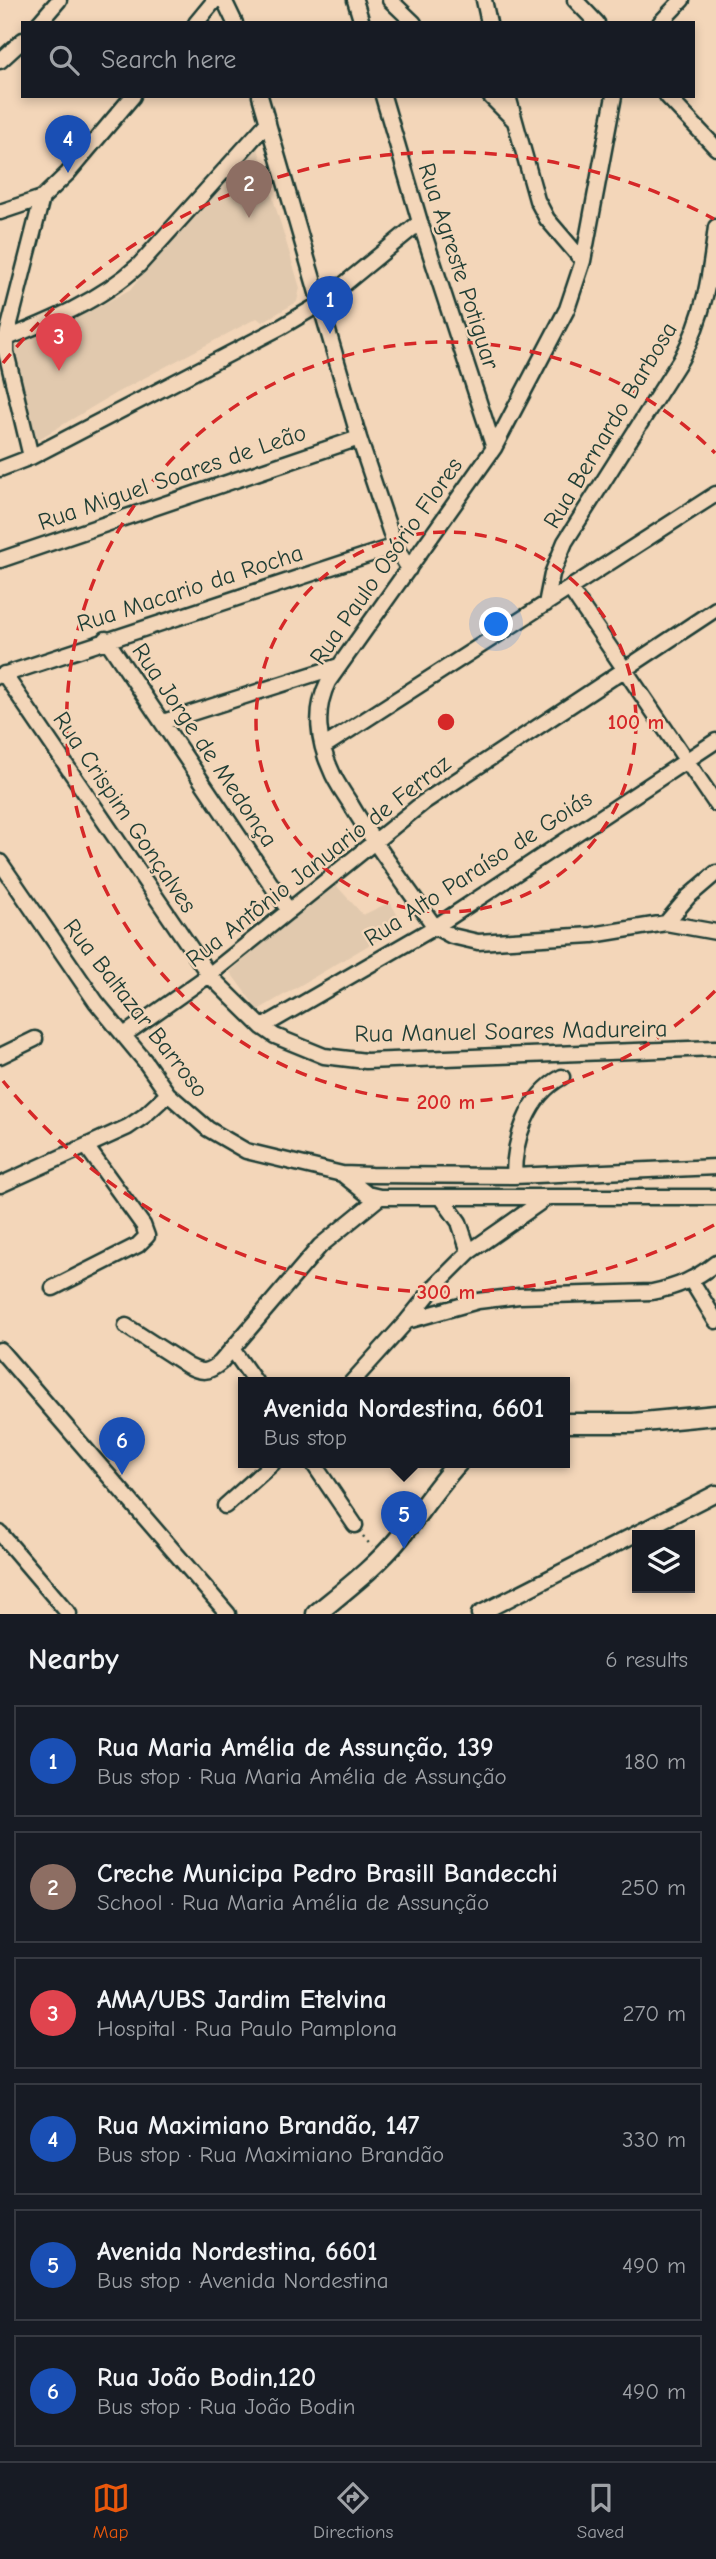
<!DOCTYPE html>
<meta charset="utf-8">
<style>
body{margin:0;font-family:"Comic Neue",sans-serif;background:#242831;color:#f1f3f6}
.controls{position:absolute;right:21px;bottom:21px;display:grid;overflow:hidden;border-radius:0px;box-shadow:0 4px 10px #0003}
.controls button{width:63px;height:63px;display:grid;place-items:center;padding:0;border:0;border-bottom:2px solid #363941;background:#171b24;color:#f1f3f6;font:35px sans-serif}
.you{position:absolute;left:497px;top:625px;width:24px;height:24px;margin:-18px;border:5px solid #fff;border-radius:50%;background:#1a73e8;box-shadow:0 0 0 10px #1a73e833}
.badge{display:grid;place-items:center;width:46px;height:46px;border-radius:50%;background:#ea580c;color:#fff;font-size:23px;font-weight:700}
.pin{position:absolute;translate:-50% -58px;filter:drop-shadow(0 2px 4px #0008)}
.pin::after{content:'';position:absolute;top:37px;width:24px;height:21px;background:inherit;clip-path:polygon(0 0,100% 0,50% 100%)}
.popup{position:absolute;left:238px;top:1377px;width:332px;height:91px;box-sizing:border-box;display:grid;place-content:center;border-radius:0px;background:#171b24;filter:drop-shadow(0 2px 5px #0005);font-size:23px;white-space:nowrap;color:#9ea1a6}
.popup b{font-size:26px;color:#f1f3f6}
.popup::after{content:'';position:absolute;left:50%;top:100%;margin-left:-14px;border:14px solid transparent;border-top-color:#171b24}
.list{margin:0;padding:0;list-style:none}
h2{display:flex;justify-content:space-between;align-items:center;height:91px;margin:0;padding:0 28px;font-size:30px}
h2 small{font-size:23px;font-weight:400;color:#9ea1a6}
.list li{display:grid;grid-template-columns:46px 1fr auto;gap:21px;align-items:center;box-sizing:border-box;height:112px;margin:0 14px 14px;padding:0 14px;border:2px solid #363941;border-radius:0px}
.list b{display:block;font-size:26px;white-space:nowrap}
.list p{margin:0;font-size:23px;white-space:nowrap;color:#9ea1a6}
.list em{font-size:23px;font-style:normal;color:#9ea1a6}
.icon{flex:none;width:38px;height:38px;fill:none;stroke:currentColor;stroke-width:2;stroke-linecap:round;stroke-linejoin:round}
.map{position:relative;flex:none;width:716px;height:1614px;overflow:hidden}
.search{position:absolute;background:#171b24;box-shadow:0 4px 10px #0003;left:21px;right:21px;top:21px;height:77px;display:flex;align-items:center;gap:18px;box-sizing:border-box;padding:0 24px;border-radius:0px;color:#9ea1a6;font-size:26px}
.sheet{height:847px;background:#171b24}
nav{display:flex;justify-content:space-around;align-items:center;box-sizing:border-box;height:98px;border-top:2px solid #363941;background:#171b24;font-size:19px;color:#9ea1a6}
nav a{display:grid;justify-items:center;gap:4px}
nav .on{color:#ea580c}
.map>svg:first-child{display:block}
.built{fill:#e1c9ae}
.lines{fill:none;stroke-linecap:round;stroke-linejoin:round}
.minor-casing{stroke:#1f3d34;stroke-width:19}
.major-casing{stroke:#1f3d34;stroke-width:23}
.path{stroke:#1f3d34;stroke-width:2.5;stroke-dasharray:2 5;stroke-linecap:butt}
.minor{stroke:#f3d6b9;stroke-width:14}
.major{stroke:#f3d6b9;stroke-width:18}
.ring{fill:none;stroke:#d62828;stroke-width:3.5;stroke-dasharray:12 9}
.labels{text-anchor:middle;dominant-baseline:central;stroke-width:5;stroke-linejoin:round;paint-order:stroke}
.street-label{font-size:24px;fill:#1f3d34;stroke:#f3d6b9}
.centre{fill:#d62828;stroke:#f3d6b9;stroke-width:3.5}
.ring-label{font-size:21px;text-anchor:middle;font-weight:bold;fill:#d62828;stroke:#f3d6b9;stroke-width:5;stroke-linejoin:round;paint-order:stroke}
</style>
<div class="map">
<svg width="716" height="1614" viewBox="0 0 716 1614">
<rect width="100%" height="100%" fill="#f3d6b9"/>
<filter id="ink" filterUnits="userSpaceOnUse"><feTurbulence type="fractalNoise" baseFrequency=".0143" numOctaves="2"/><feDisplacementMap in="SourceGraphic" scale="14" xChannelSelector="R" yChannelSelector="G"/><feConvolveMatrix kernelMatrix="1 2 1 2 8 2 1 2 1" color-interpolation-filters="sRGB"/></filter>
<g filter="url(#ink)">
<path class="built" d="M 256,142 L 300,288 L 297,302 L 262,322 L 257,318 L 116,393 L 37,440 L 9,349 L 72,321 L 131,289 L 209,193 Z
M 334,883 L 363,915 L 390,902 L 403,925 L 258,1010 L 230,972 Z"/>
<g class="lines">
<defs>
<path id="minor" d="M 224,0 L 235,23
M 355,0 L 362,23
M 390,0 L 414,23
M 484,0 L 489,23
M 575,0 L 597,23
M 39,23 L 59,0
M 196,23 L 215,0
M 660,23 L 682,0
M 0,61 L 23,40
M 260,96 L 359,438 L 395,546 L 409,569
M 383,96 L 420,222 L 494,448
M 490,96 L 514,120
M 508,96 L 537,200 L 547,219 L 583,261
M 614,96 L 583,261 L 567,309 L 494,448 L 328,682 C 314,710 318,742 331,770 C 335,781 343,792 350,803 C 375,846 406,886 435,927 L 452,936 L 478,942 L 592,935 L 666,923 L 716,932
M 667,96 L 716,148
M 0,212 L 42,198 L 68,173 L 133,96
M 0,341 C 48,322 100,301 139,265 L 268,122
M 31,457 L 6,352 L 6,339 L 42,198
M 0,469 L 31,457 L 281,327 L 320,304 L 420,222
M 0,560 L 359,438
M 570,589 L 716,804
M 546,604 L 552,574 L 565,542 L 681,359 C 705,315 710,276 716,227
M 106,639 L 289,911
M 4,674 L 209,975 L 262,1027 L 275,1036 L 324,1056 L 366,1061 L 716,1048
M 0,676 L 395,546
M 163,722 L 339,666
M 323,747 L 716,494
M 0,862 L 96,1002 L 144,1060 L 168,1094 L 208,1129 L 246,1151 L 342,1174 L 371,1175 L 514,1176 L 716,1167
M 666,923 L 688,897 L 716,873
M 262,1027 L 435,927 L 716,741
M 124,1035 L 209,975 L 424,802 L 716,609
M 0,1056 L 35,1039
M 342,1174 L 367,1194 L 380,1197 L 716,1197
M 514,1176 C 514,1140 527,1096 562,1077
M 0,1185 L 128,1127 L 144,1116 L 168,1094
M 441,1197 L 459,1222 L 469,1252
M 691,1280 L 716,1321
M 53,1288 L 138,1245 L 147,1236 L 143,1225 L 86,1146
M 407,1321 L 478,1301 L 519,1296 L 652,1292 C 677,1287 696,1279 716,1263
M 126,1326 L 188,1366 C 202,1373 208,1373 220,1363 L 320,1246 L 380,1197
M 232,1349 L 256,1383
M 0,1350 L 228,1614
M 351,1383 L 407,1321 L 437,1284 L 469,1252 L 545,1199
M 313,1463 L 355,1525
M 225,1506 L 273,1463
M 0,1533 L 69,1614
M 479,1614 L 716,1493"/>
<path id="major" d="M 565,1423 L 633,1423 L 716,1415
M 316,1614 C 345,1590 377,1566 401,1536 C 420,1512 437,1486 458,1463"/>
</defs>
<use href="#minor" class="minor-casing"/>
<use href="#major" class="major-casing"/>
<path class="path" d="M 363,1536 L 372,1547"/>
<use href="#minor" class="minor"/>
<use href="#major" class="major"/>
</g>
</g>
<g class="ring">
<circle cx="446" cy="722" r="190"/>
<path d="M715 991A380 380 0 1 1 715 453"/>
<path d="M714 1225A570 570 0 0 1 3 1081M3 363A570 570 0 0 1 714 219"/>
</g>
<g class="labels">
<g class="street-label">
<text transform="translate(459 266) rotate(72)">Rua Agreste Potiguar</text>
<text transform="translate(610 425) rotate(-59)">Rua Bernardo Barbosa</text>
<text transform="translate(172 477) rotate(-19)">Rua Miguel Soares de Leão</text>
<text transform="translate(386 561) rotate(-55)">Rua Paulo Osório Flores</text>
<text transform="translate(190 588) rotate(-18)">Rua Macario da Rocha</text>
<text transform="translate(205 745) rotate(56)">Rua Jorge de Medonça</text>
<text transform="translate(125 812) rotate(56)">Rua Crispim Gonçalves</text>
<text transform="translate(318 861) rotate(-38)">Rua Antônio Januario de Ferraz</text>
<text transform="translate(478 868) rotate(-33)">Rua Alto Paraíso de Goiás</text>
<text transform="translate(136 1008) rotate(52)">Rua Baltazar Barroso</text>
<text transform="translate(511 1031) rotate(-1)">Rua Manuel Soares Madureira</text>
</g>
</g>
<circle cx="446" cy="722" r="10" class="centre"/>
<g class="ring-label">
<text x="636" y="729">100 m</text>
<text x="446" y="1109">200 m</text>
<text x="446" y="1299">300 m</text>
</g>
</svg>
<div class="controls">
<button><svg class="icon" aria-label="layers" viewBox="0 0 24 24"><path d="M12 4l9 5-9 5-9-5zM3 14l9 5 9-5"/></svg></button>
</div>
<div class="you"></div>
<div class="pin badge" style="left:330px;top:334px;background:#1a4fb4">1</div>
<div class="pin badge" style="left:249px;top:218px;background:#8d6e63">2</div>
<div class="pin badge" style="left:59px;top:371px;background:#e0444e">3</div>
<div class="pin badge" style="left:68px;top:173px;background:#1a4fb4">4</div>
<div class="pin badge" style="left:404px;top:1549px;background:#1a4fb4">5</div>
<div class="popup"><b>Avenida Nordestina, 6601</b>Bus stop</div>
<div class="pin badge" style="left:122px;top:1475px;background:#1a4fb4">6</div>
<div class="search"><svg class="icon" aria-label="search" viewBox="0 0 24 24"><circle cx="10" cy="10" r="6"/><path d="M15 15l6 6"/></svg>Search here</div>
</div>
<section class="sheet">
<h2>Nearby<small>6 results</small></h2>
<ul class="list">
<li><span class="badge" style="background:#1a4fb4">1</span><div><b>Rua Maria Amélia de Assunção, 139</b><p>Bus stop · Rua Maria Amélia de Assunção</p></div><em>180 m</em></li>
<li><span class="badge" style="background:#8d6e63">2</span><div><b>Creche Municipa Pedro Brasill Bandecchi</b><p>School · Rua Maria Amélia de Assunção</p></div><em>250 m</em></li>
<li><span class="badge" style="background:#e0444e">3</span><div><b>AMA/UBS Jardim Etelvina</b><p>Hospital · Rua Paulo Pamplona</p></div><em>270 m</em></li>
<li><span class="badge" style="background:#1a4fb4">4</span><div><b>Rua Maximiano Brandão, 147</b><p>Bus stop · Rua Maximiano Brandão</p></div><em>330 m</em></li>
<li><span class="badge" style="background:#1a4fb4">5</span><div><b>Avenida Nordestina, 6601</b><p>Bus stop · Avenida Nordestina</p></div><em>490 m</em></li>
<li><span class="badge" style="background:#1a4fb4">6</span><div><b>Rua João Bodin,120</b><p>Bus stop · Rua João Bodin</p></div><em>490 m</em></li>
</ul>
</section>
<nav>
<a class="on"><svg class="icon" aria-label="map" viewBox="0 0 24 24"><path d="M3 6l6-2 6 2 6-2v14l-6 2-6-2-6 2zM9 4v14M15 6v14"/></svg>Map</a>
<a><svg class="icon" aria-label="directions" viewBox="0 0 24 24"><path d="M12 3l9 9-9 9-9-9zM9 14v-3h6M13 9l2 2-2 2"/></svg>Directions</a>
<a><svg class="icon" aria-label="saved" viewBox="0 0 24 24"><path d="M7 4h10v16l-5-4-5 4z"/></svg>Saved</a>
</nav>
